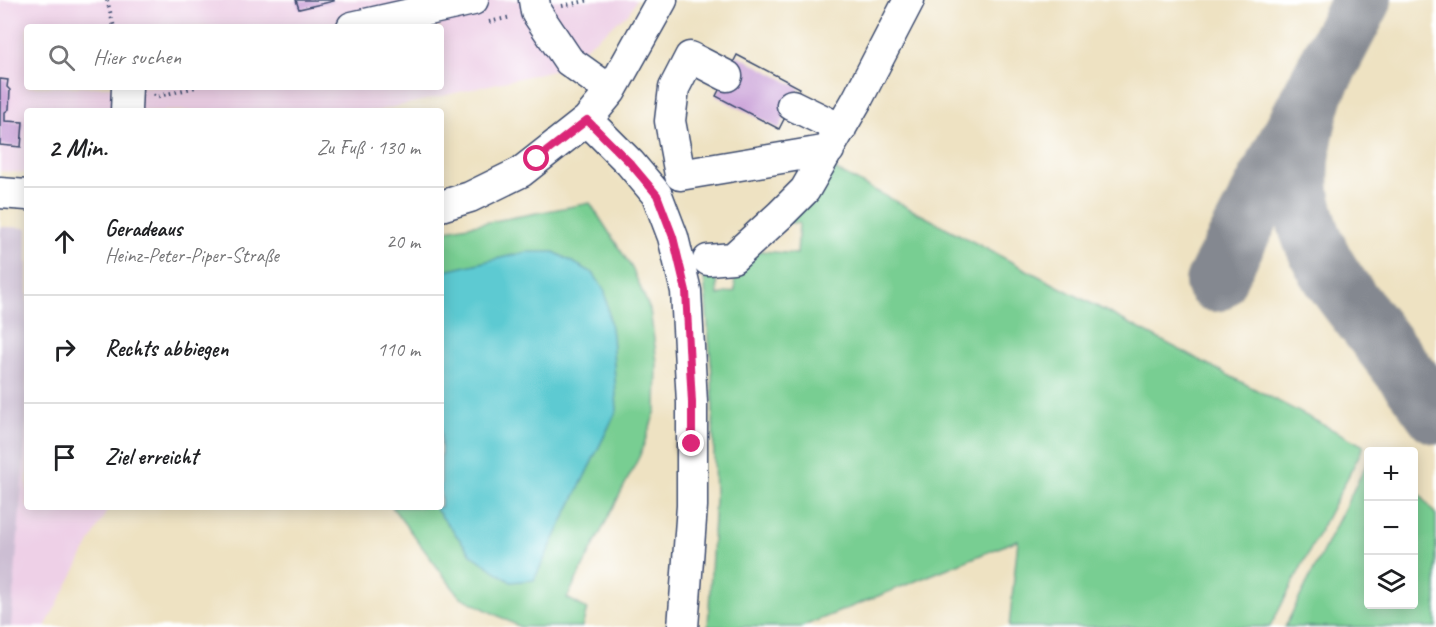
<!DOCTYPE html>
<html lang="de">
<meta charset="utf-8">
<style>
body{margin:0;font-family:Caveat,sans-serif;background:#f2f2f2;color:#202124}
.controls{position:absolute;right:18px;bottom:18px;display:grid;overflow:hidden;border-radius:6px;box-shadow:0 3px 15px #0003}
.controls button{width:54px;height:54px;display:grid;place-items:center;padding:0;border:0;border-bottom:2px solid #e0e0e0;background:#fff;color:#202124;font:30px sans-serif}
.stop{position:absolute;width:18px;height:18px;margin:-14px;border:4px solid #db2777;border-radius:50%;background:#fff}
.stop.end{background:#db2777;border-color:#fff;box-shadow:0 2px 6px #0008}
.list{margin:0;padding:0;list-style:none}
h2{display:flex;justify-content:space-between;align-items:center;height:78px;margin:0;padding:0 24px;font-size:26px}
h2 small{font-size:20px;font-weight:400;color:#757577}
.list li{display:grid;grid-template-columns:39px 1fr auto;gap:18px;align-items:center;box-sizing:border-box;height:108px;padding:0 24px;border-top:2px solid #e0e0e0}
.list b{display:block;font-size:22px;white-space:nowrap}
.list p{margin:0;font-size:20px;white-space:nowrap;color:#757577}
.list em{font-size:20px;font-style:normal;color:#757577}
.icon{flex:none;width:33px;height:33px;fill:none;stroke:currentColor;stroke-width:2;stroke-linecap:round;stroke-linejoin:round}
.map{position:relative;flex:none;width:1436px;height:627px;overflow:hidden}
.search{position:absolute;background:#fff;box-shadow:0 3px 15px #0003;left:24px;top:24px;width:420px;height:66px;display:flex;align-items:center;gap:15px;box-sizing:border-box;padding:0 21px;border-radius:6px;color:#757577;font-size:22px}
.panel{position:absolute;background:#fff;box-shadow:0 3px 15px #0003;left:24px;top:108px;width:420px;height:402px;border-radius:6px}
.map>svg:first-child{display:block}
.built{fill:#eed0e7;fill-rule:evenodd}
.industrial{fill:#ccbed3}
.green{fill:#78ce92;stroke:#4a7e78;stroke-width:1.5}
.water{fill:#5dcad2;stroke:#3c7c98;stroke-width:1.5}
.lines{fill:none;stroke-linecap:round;stroke-linejoin:round}
.taxiway{stroke:#848890;stroke-width:60}
.building{fill:#c598d4}
.minor-casing{stroke:#3b4a6d;stroke-width:33}
.path{stroke:#3b4a6d;stroke-width:4;stroke-dasharray:1.5 4.5;stroke-linecap:butt}
.minor{stroke:#fff;stroke-width:30}
.route{stroke:#db2777;stroke-width:8}
</style>
<div class="map">
<svg width="1436" height="627" viewBox="0 0 1436 627">
<rect width="100%" height="100%" fill="#fff"/>
<filter id="ink" filterUnits="userSpaceOnUse"><feTurbulence type="fractalNoise" baseFrequency=".0167" numOctaves="2"/><feDisplacementMap in="SourceGraphic" scale="12" xChannelSelector="R" yChannelSelector="G"/><feConvolveMatrix kernelMatrix="1 2 1 2 8 2 1 2 1" color-interpolation-filters="sRGB"/></filter>
<filter id="wash" filterUnits="userSpaceOnUse"><feTurbulence type="fractalNoise" baseFrequency=".008" numOctaves="4" result="noise"/><feDisplacementMap in="SourceGraphic" scale="24" xChannelSelector="R" yChannelSelector="G"/><feGaussianBlur stdDeviation="1.35" result="paint"/><feColorMatrix in="noise" values="0 0 0 0 0 0 0 0 0 0 0 0 0 0 0 0 0 1.4 0 .05"/><feComposite in="paint" operator="in"/></filter>
<g filter="url(#wash)">
<rect width="100%" height="100%" fill="#eee2c2"/>
<path class="built" d="M 0,0 L 636,0 L 629,13 L 558,69 L 377,111 L 27,111 L 27,173 L 0,171 ZM 27,27 L 441,27 L 441,87 L 27,87 Z
M 0,227 L 27,228 L 27,507 L 109,507 L 45,627 L 0,627 Z"/>
<path class="industrial" d="M 0,227 L 27,228 L 27,420 L 11,627 L 0,627 Z"/>
<path class="green" d="M 828,166 L 1364,446 L 1270,627 L 1009,627 L 1018,540 L 801,627 L 708,627 L 715,499 L 712,374 L 703,265 L 715,263 L 718,295 L 735,291 L 734,267 L 750,250 L 797,254 L 799,223 L 782,222 Z
M 590,203 L 632,268 L 650,310 L 657,362 L 656,410 L 640,455 L 567,598 L 587,609 L 582,627 L 520,627 L 459,596 L 392,507 L 441,507 L 441,231 Z
M 1368,461 L 1368,604 L 1414,604 L 1414,487 L 1436,515 L 1436,627 L 1285,627 Z"/>
<path class="water" d="M 526,252 L 554,252 L 593,273 L 605,291 L 612,335 L 617,410 L 534,580 L 511,582 L 472,555 L 434,507 L 441,507 L 441,272 Z"/>
<g class="lines">
<path class="taxiway" d="M 1314,93 C 1304,126 1297,158 1300,193 C 1301,200 1303,208 1305,215 C 1317,265 1347,297 1377,336 C 1397,362 1417,387 1436,414
M 1215,282 L 1362,0"/>
</g>
<g id="blocks">
<path class="building" d="M 296,0 L 334,0 L 334,1 L 299,9 Z
M 737,55 L 800,88 L 779,129 L 716,96 Z
M 0,79 L 8,80 L 7,87 L 10,90 L 9,109 L 5,112 L 5,121 L 23,122 L 21,147 L 0,145 Z"/>
</g>
</g>
<g filter="url(#ink)">
<use href="#blocks" fill-opacity="0" stroke="#3b4a6d" stroke-width="1.5"/>
<g class="lines">
<defs>
<path id="minor" d="M 534,0 L 536,12 L 569,61 L 611,91
M 352,27 L 473,0
M 727,76 L 690,57 L 674,88 L 670,121 L 680,175 L 829,150
M 792,105 L 841,129
M 126,111 L 127,87
M 587,120 L 630,163 L 657,195 L 673,237 L 686,291 L 692,403 L 692,506 L 683,627
M 0,193 L 27,195
M 441,206 L 470,197 L 521,172 L 587,120 L 611,91 L 662,0
M 708,260 L 733,258 L 780,215 L 805,190 L 857,100 L 909,0"/>
</defs>
<use href="#minor" class="minor-casing"/>
<path class="path" d="M 107,0 L 114,27
M 562,6 L 590,0
M 489,22 L 511,17
M 153,95 L 155,97 L 196,87"/>
<use href="#minor" class="minor"/>
</g>
</g>
<g class="lines" filter="url(#ink)">
<path class="route" d="M 537,159 L 587,120 L 630,163 L 657,195 L 673,237 L 686,291 L 692,403 L 692,444"/>
</g>
</svg>
<div class="controls">
<button>+</button>
<button>−</button>
<button><svg class="icon" aria-label="layers" viewBox="0 0 24 24"><path d="M12 4l9 5-9 5-9-5zM3 14l9 5 9-5"/></svg></button>
</div>
<div class="stop" style="left:537px;top:159px"></div>
<div class="stop end" style="left:692px;top:444px"></div>
<div class="search"><svg class="icon" aria-label="search" viewBox="0 0 24 24"><circle cx="10" cy="10" r="6"/><path d="M15 15l6 6"/></svg>Hier suchen</div>
<section class="panel">
<h2>2 Min.<small>Zu Fuß · 130 m</small></h2>
<ul class="list">
<li><svg class="icon" aria-label="ahead" viewBox="0 0 24 24"><path d="M12 20V5M6 11l6-6 6 6"/></svg><div><b>Geradeaus</b><p>Heinz-Peter-Piper-Straße</p></div><em>20 m</em></li>
<li><svg class="icon" aria-label="right" viewBox="0 0 24 24"><path d="M7 20v-9h11M14 6l5 5-5 5"/></svg><div><b>Rechts abbiegen</b></div><em>110 m</em></li>
<li><svg class="icon" aria-label="arrive" viewBox="0 0 24 24"><path d="M6 21V4h12l-3 4 3 4H6"/></svg><div><b>Ziel erreicht</b></div></li>
</ul>
</section>
</div>
